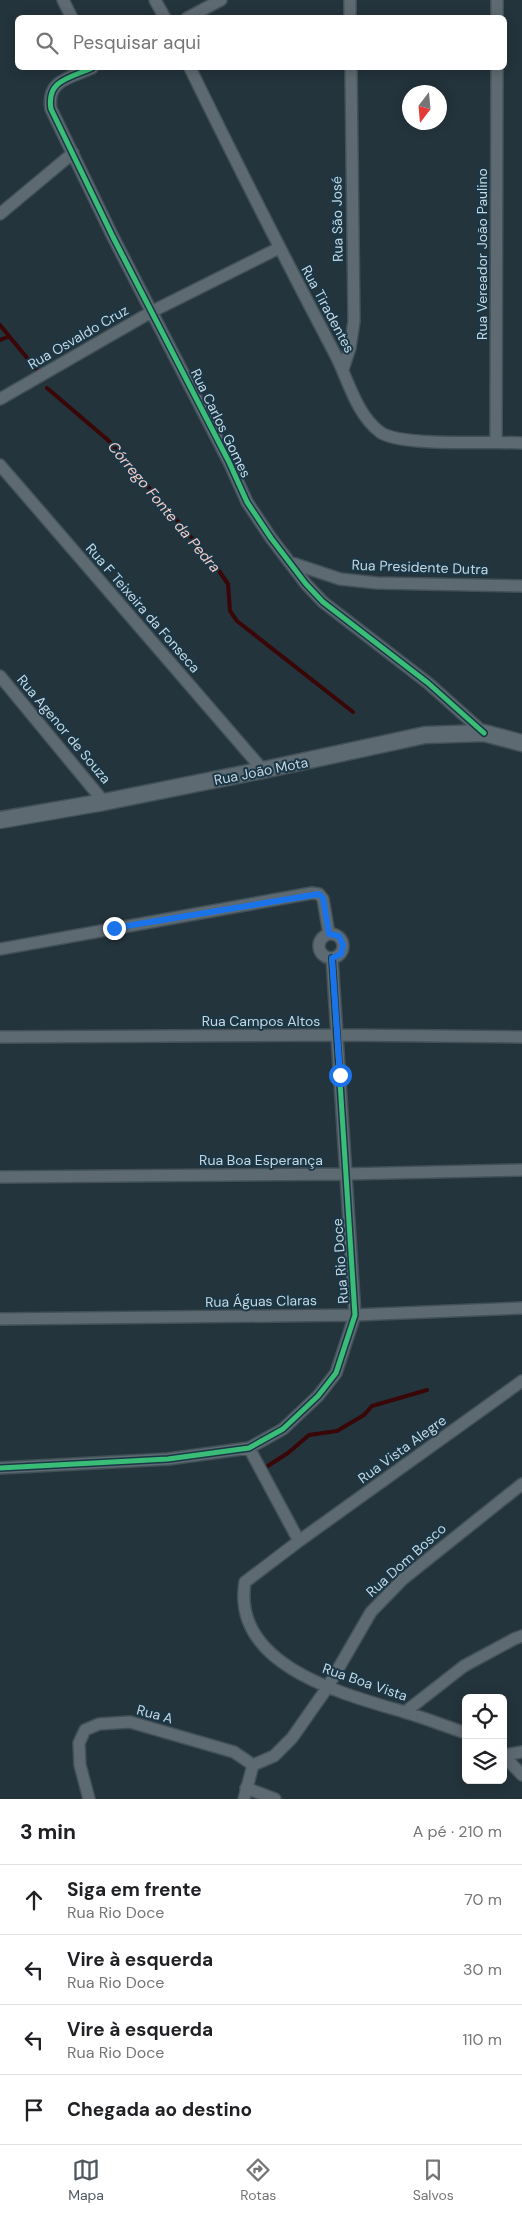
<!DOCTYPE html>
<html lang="pt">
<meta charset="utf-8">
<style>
body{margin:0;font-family:"DM Sans",sans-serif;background:#f6f6f6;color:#202124}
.controls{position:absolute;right:15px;bottom:15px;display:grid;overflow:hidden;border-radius:8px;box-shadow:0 2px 12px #0003}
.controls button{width:45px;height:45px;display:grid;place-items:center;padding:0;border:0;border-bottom:1px solid #e0e0e0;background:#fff;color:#202124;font:25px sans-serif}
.compass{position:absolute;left:402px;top:85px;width:45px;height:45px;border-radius:50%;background:#fff;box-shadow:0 2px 12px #0003;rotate:196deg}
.stop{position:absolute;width:15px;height:15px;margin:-11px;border:4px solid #1a73e8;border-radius:50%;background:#fff}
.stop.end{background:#1a73e8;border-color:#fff;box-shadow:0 1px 5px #0008}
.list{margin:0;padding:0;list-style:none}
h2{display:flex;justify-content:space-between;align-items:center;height:65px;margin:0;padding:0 20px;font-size:21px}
h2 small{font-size:16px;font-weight:400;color:#757577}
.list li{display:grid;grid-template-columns:32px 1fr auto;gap:15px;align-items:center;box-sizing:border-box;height:70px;padding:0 20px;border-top:1px solid #e0e0e0}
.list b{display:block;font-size:19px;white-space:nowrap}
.list p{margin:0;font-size:16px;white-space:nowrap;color:#757577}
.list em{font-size:16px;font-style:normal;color:#757577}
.icon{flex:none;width:28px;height:28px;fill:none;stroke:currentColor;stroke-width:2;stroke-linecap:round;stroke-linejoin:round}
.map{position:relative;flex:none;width:522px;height:1799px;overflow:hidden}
.search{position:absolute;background:#fff;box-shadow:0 2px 12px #0003;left:15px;right:15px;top:15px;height:55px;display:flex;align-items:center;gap:12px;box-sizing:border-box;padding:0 18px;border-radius:8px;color:#757577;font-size:19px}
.sheet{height:345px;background:#fff}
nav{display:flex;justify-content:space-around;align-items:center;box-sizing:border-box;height:70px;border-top:1px solid #e0e0e0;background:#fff;font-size:14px;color:#757577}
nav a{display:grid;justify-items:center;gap:2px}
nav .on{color:#51595f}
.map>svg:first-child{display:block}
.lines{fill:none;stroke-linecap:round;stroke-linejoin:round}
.stream{stroke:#390708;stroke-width:4}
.minor-casing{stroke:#425057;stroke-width:14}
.secondary-casing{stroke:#425057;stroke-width:19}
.minor{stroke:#5e6a71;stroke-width:11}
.secondary{stroke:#5e6a71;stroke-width:16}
.cycleway-casing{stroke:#1a3747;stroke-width:8}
.cycleway{stroke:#3abd76;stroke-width:5}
.route{stroke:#1a73e8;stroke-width:6}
.labels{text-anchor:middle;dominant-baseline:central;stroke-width:4;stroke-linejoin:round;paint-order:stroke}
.street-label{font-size:14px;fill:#c6d7e1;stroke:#1a3747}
.water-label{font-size:15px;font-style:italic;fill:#f2cac4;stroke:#1a3747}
</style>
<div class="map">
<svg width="522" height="1799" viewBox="0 0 522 1799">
<rect width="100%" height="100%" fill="#24343c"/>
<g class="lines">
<path class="stream" d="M 0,325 L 37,370
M 0,340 L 8,337
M 47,388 L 109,441 L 215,565 L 228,584 L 230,611 L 237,621 L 353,712
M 263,1469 L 288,1453 L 309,1435 L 337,1431 L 364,1415 L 372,1406 L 427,1390"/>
<defs>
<path id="minor" d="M 63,0 L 72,18
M 155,0 L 165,18
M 350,0 L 350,18
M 187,18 L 221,0
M 497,18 L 497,0
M 92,68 C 70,78 46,80 51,109 L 113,237 L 229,462 L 247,502 L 271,538 L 306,584 L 323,602 L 428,683 L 484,733
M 190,68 C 237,164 285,259 335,354 C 348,379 356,414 380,432 C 400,447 493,441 522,443
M 0,214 L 73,153
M 343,369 L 350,348 L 354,321 L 351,68
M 0,399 L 153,311 L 279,248
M 496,441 L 497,68
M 0,465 L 263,770
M 289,562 L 340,579 L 377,583 L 522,586
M 0,676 L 104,802
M319 946a12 12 0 1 1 24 0a12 12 0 1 1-24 0Z
M 0,949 L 312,893 L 319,894 L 323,899 L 329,934
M 0,1037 L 338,1035 L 522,1037
M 0,1177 L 345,1174 L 522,1170
M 0,1319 L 355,1315 L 522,1308
M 249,1448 L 299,1541 L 245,1582 C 231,1666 344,1694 404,1712 C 425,1718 445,1726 466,1733
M 0,1468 L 168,1459 L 249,1448 L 283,1429 L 318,1396 L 336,1373 L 355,1315 L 332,958
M 299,1541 L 522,1381
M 405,1712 L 464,1666 L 514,1639 L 522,1636
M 503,1755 L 522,1775
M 504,1755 L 522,1752
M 253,1765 L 274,1756 L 292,1738 L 327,1688 L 371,1612 L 403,1579 L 522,1484
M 246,1788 L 275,1799
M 89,1799 L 80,1765 L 79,1743 L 85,1730 L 99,1724 L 130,1722 L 234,1752 L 253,1765
M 244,1799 L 253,1765"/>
<path id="secondary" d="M 0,820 L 104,802 L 263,770 L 425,735 L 484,733 L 522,743"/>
</defs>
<use href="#minor" class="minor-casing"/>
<use href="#secondary" class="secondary-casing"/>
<use href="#minor" class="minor"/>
<use href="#secondary" class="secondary"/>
<defs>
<path id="cycleway" d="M 92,68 C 70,78 46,80 51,109 L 113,237 L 229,462 L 247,502 L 271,538 L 306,584 L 323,602 L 428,683 L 484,733
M 0,1468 L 168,1459 L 249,1448 L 283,1429 L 318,1396 L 336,1373 L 355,1315 L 332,958"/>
</defs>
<use href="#cycleway" class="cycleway-casing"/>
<use href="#cycleway" class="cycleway"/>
</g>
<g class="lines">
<path class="route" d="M 114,928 L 319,894 L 323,898 L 329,934 L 339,936 L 343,945 L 341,954 L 332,958 L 340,1075"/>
</g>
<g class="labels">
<g class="street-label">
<text transform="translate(337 219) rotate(-91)">Rua São José</text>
<text transform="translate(482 254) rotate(-90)">Rua Vereador João Paulino</text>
<text transform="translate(328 309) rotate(62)">Rua Tiradentes</text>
<text transform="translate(78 337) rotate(-30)">Rua Osvaldo Cruz</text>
<text transform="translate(221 423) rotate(64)">Rua Carlos Gomes</text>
<text transform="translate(420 567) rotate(2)">Rua Presidente Dutra</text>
<text transform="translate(143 608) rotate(49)">Rua F Teixeira da Fonseca</text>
<text transform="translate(64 729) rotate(50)">Rua Agenor de Souza</text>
<text transform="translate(261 771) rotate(-11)">Rua João Mota</text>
<text x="261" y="1021">Rua Campos Altos</text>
<text x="261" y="1160">Rua Boa Esperança</text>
<text transform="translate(340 1261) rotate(-94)">Rua Rio Doce</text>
<text transform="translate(261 1301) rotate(-1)">Rua Águas Claras</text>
<text transform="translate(402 1449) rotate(-36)">Rua Vista Alegre</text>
<text transform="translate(406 1560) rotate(-42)">Rua Dom Bosco</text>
<text transform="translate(365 1682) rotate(19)">Rua Boa Vista</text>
<text transform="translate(155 1714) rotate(15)">Rua A</text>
</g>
<g class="water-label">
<text transform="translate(164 507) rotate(50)">Córrego Fonte da Pedra</text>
</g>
</g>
</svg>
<div class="controls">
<button><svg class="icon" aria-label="locate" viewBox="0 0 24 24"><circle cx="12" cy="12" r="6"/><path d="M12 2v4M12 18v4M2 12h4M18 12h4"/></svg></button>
<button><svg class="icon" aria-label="layers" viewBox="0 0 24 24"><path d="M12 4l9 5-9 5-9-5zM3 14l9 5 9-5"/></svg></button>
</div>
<svg class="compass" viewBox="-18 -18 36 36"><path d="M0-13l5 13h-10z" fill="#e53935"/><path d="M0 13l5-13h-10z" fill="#757577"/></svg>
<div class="stop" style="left:340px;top:1075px"></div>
<div class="stop end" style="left:114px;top:928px"></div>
<div class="search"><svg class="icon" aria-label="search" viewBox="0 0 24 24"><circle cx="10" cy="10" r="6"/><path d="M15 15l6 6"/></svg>Pesquisar aqui</div>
</div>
<section class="sheet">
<h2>3 min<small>A pé · 210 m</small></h2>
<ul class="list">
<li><svg class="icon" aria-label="ahead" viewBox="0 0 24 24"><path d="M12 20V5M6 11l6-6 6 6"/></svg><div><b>Siga em frente</b><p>Rua Rio Doce</p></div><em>70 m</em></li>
<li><svg class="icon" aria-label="left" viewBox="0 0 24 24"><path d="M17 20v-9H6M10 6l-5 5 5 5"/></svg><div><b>Vire à esquerda</b><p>Rua Rio Doce</p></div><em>30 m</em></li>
<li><svg class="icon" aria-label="left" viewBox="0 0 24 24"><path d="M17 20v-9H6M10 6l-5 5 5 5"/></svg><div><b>Vire à esquerda</b><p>Rua Rio Doce</p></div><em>110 m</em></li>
<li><svg class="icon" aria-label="arrive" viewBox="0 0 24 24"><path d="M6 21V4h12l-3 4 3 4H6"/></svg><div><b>Chegada ao destino</b></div></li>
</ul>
</section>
<nav>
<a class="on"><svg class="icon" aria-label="map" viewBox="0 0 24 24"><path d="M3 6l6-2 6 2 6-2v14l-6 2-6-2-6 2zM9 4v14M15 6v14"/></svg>Mapa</a>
<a><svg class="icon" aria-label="directions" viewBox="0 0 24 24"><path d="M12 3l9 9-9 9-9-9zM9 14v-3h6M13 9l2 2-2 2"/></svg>Rotas</a>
<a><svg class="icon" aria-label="saved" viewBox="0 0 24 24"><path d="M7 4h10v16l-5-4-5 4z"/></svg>Salvos</a>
</nav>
